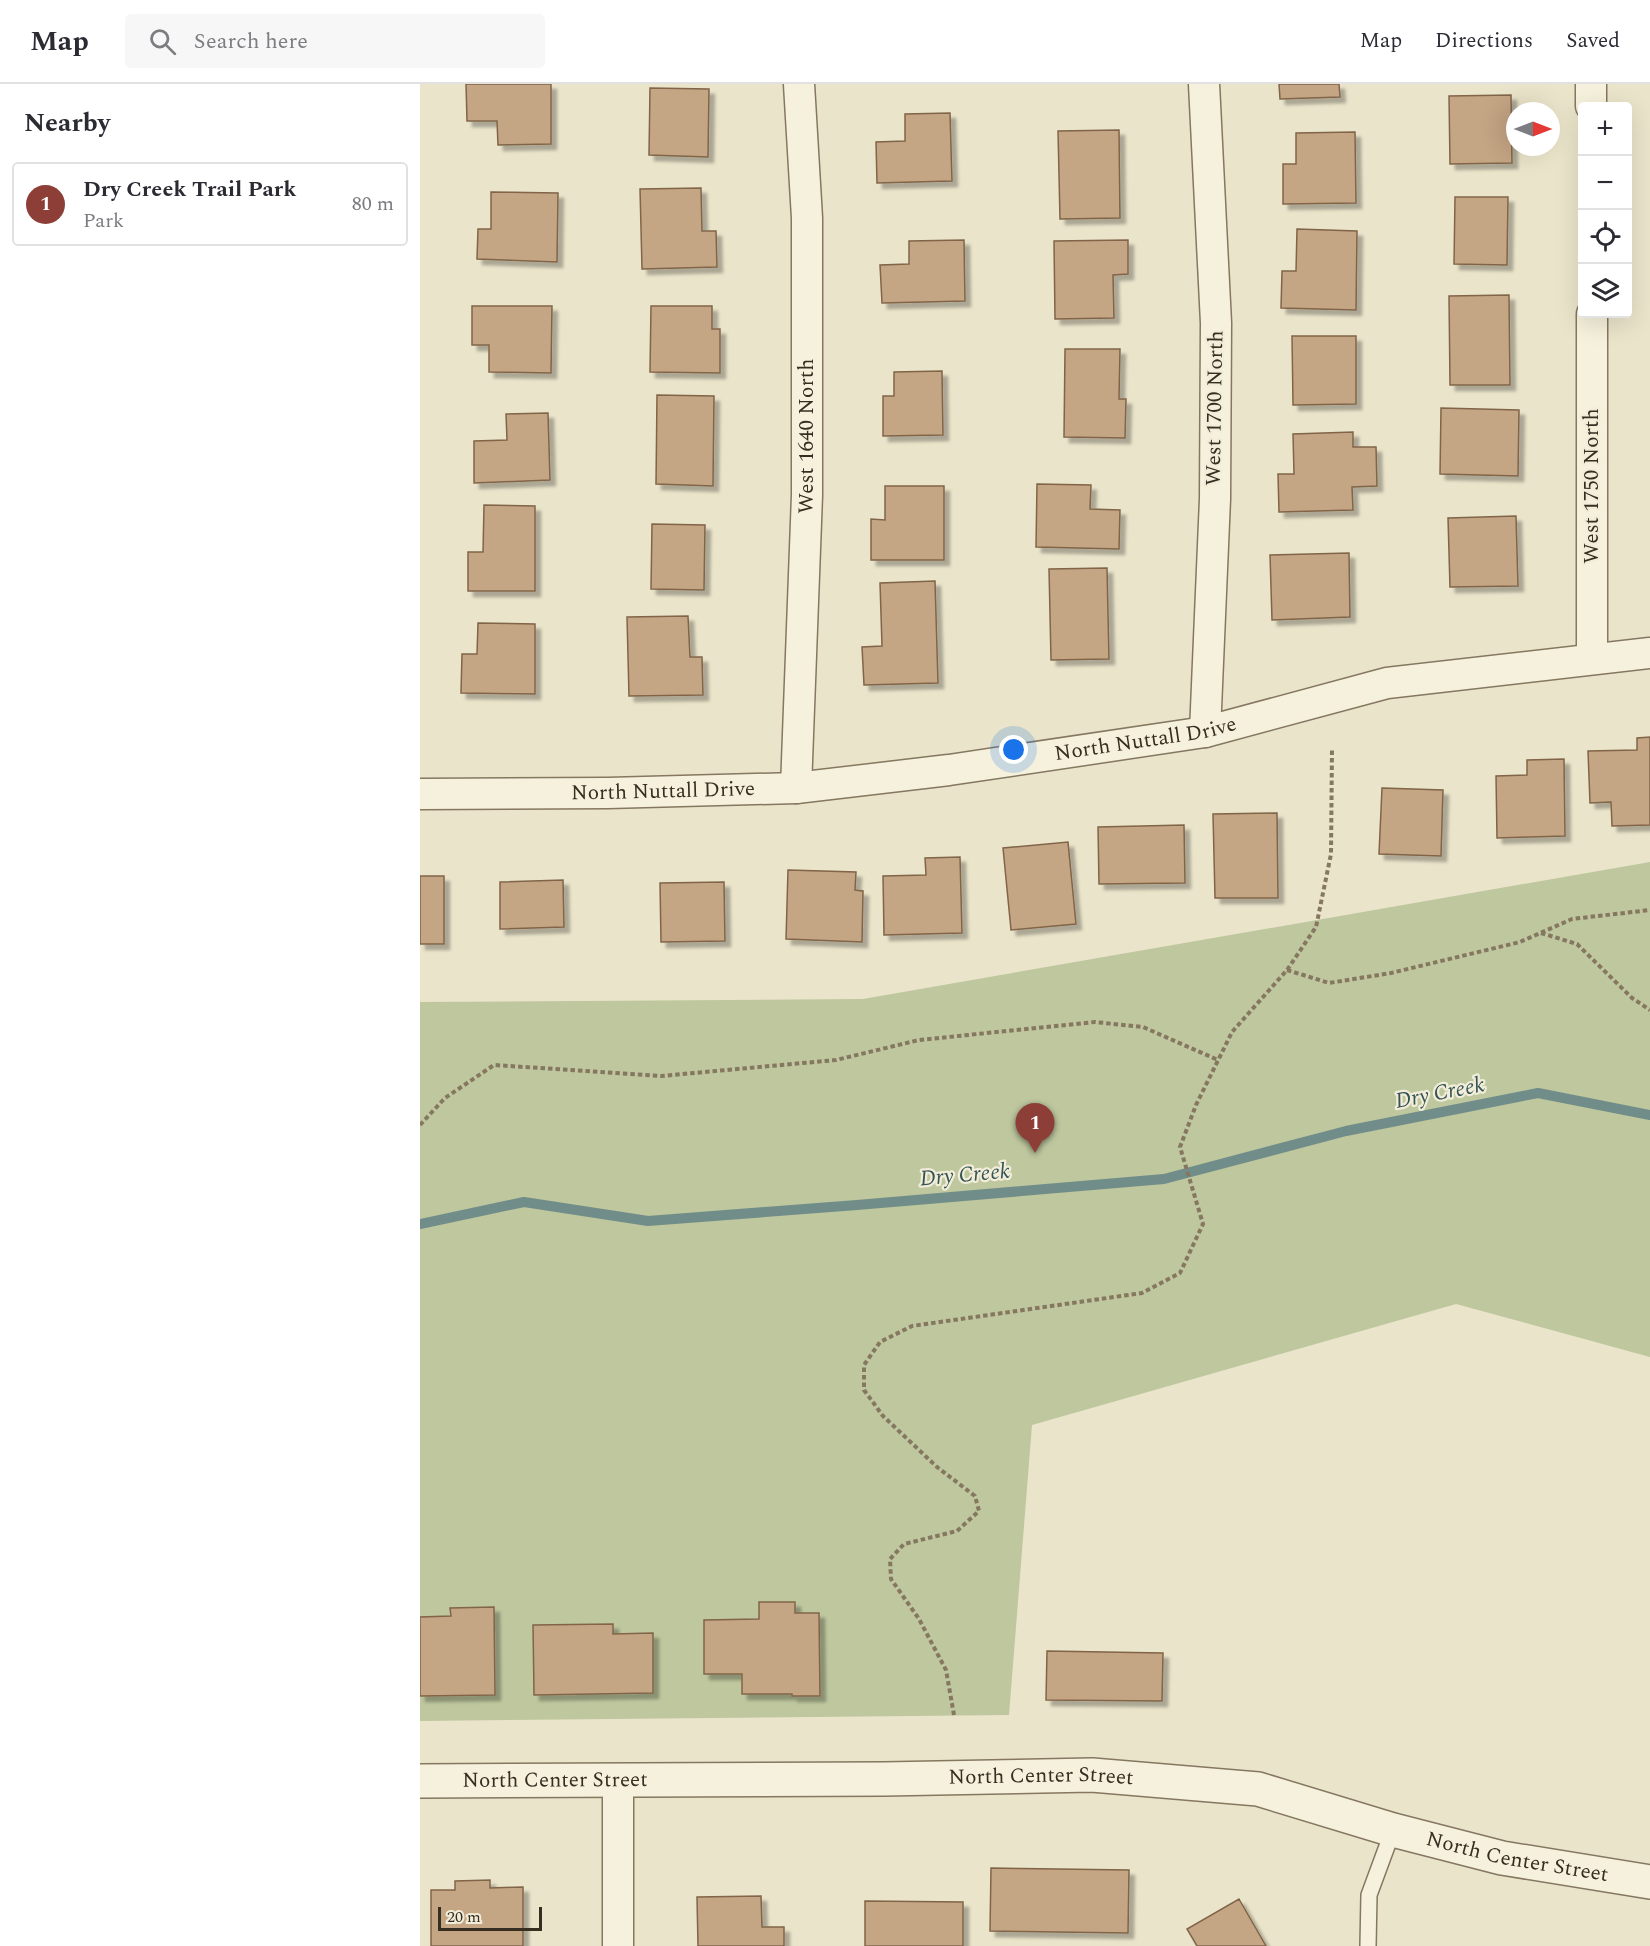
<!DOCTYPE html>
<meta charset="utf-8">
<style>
body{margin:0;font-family:Spectral,serif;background:#f7f7f7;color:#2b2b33}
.controls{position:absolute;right:18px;top:18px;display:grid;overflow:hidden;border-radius:6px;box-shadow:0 6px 24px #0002}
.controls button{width:54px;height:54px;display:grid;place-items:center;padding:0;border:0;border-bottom:2px solid #e1e1e2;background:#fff;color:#2b2b33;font:30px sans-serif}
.compass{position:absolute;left:1086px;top:18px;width:54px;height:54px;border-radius:50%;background:#fff;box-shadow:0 6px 24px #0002;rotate:90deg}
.scale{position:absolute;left:18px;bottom:15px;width:104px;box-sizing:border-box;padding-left:6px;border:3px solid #372e22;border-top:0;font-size:16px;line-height:21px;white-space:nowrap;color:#372e22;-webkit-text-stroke:4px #f2edd8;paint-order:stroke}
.you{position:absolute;left:594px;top:666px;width:21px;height:21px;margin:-15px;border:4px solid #fff;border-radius:50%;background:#1a73e8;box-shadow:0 0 0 9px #1a73e833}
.badge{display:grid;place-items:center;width:39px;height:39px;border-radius:50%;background:#8d3f37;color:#fff;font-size:20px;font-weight:700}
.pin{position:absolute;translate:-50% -50px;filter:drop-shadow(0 2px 3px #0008)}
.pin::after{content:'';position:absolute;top:32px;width:21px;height:18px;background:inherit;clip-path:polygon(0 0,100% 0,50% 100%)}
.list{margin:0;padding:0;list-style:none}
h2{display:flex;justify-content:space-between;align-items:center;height:78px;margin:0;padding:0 24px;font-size:26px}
h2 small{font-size:20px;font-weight:400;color:#7c7c81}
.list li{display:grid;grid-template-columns:39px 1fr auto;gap:18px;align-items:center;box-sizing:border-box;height:84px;margin:0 12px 12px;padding:0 12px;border:2px solid #e1e1e2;border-radius:6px}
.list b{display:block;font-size:22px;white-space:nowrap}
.list p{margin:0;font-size:20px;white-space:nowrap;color:#7c7c81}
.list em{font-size:20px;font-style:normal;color:#7c7c81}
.icon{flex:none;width:33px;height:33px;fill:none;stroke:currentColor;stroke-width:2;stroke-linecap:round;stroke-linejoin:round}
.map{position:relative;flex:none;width:1230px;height:1862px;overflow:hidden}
header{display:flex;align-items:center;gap:36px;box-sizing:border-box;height:84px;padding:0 30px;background:#fff;border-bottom:2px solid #e1e1e2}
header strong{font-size:28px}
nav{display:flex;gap:33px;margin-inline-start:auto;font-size:21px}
.search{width:420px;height:54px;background:#f7f7f7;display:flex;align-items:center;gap:15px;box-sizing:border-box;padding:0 21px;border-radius:6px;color:#7c7c81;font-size:22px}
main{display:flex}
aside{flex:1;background:#fff}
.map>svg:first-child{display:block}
.green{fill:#bec79e}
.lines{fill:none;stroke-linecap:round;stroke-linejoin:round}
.stream{stroke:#718d89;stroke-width:10}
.building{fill:#c4a584;stroke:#816548;stroke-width:1.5;filter:url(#shadow)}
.service-casing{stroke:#857760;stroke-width:18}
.minor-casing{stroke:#857760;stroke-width:33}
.tertiary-casing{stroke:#857760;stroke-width:36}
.path{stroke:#857760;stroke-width:4;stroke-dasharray:4.5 3;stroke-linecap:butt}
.service{stroke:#f6f1dc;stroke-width:15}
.minor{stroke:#f6f1dc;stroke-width:30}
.tertiary{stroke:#f6f1dc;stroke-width:33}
.labels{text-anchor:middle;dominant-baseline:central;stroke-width:4.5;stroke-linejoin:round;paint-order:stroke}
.street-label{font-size:21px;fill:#372e22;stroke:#f2edd8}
.water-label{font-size:22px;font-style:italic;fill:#335355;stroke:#f2edd8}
</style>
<header>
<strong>Map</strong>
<div class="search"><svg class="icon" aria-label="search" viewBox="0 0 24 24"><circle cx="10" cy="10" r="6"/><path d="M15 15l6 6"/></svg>Search here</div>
<nav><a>Map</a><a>Directions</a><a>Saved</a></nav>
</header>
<main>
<aside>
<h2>Nearby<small></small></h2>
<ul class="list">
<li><span class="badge">1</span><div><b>Dry Creek Trail Park</b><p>Park</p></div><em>80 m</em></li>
</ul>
</aside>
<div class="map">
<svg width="1230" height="1862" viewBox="0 0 1230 1862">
<defs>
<filter id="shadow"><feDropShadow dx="5.5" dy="5.5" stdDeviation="1.5" flood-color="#0004"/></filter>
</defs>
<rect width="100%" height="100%" fill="#eae4ca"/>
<path class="green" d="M 1230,778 L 1230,1273 L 1036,1220 L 612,1341 L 589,1631 L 0,1637 L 0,918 L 443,915 Z"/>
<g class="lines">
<path class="stream" d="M 0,1140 L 104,1118 L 228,1137 L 437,1121 L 744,1095 L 926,1047 L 1118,1009 L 1230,1031"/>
</g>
<path class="building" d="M 46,0 L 131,0 L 131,60 L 78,61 L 77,37 L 47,37 Z
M 859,0 L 919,0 L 920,13 L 860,15 Z
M 230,4 L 289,5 L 288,73 L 229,71 Z
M 1091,11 L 1092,79 L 1030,80 L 1029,12 Z
M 530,29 L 532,97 L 457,99 L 456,58 L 485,57 L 485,30 Z
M 699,46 L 700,134 L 640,135 L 638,47 Z
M 935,48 L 936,119 L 863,120 L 863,80 L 876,80 L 876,49 Z
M 281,104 L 282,147 L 296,147 L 297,183 L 222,185 L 220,105 Z
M 71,108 L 138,109 L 137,178 L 57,175 L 58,145 L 71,145 Z
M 1035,113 L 1088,113 L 1087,181 L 1034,180 Z
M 877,145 L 937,147 L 936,226 L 861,224 L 862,187 L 876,187 Z
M 544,156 L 545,217 L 462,219 L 460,181 L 489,180 L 489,157 Z
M 708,156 L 708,190 L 693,191 L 694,234 L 635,235 L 634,157 Z
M 1089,211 L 1090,301 L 1030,301 L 1029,212 Z
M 52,222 L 132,222 L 131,289 L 69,288 L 69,261 L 52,261 Z
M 231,222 L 292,222 L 292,245 L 300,245 L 300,289 L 230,288 Z
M 872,252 L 936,252 L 936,320 L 873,321 Z
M 645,265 L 700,265 L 699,315 L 706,315 L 705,354 L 644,353 Z
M 522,287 L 523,351 L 463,352 L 463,312 L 474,312 L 474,288 Z
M 237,311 L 294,312 L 293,402 L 236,400 Z
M 1021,324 L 1099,326 L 1098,392 L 1020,390 Z
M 128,329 L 130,396 L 54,399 L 54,357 L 87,356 L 86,330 Z
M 933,348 L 933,363 L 956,363 L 957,402 L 932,403 L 933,426 L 859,428 L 858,390 L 874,390 L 873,350 Z
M 617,400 L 671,401 L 670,425 L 700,426 L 699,465 L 616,463 Z
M 465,402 L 524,402 L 524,476 L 451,476 L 451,435 L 465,436 Z
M 64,421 L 115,422 L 115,507 L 48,507 L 48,468 L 63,468 Z
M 1096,432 L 1098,502 L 1030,503 L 1028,434 Z
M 232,440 L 285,441 L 284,506 L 231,505 Z
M 929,469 L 930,533 L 852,536 L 850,471 Z
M 687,484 L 689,575 L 631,576 L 629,485 Z
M 515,497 L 518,599 L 444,601 L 442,563 L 462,562 L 460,499 Z
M 268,532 L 270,573 L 282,573 L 283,611 L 209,612 L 207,533 Z
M 58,539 L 115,540 L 115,610 L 41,609 L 42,570 L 57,570 Z
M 1230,653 L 1230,741 L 1192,742 L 1191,718 L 1170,719 L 1168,667 L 1217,666 L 1217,654 Z
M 1144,675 L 1145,752 L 1077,754 L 1076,692 L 1107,691 L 1107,676 Z
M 962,704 L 1023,706 L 1021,772 L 959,770 Z
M 857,729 L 858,814 L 795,814 L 793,730 Z
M 764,741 L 765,799 L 679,800 L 678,743 Z
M 648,758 L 656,840 L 591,846 L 583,764 Z
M 540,773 L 542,849 L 464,851 L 463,792 L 506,791 L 505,774 Z
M 368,786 L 436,788 L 435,806 L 443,807 L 442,858 L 366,855 Z
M 0,792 L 24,792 L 24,860 L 0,860 Z
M 143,796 L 144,843 L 80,845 L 80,798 Z
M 304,798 L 305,857 L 241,858 L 240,799 Z
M 339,1518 L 375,1518 L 375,1529 L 399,1529 L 400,1612 L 372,1612 L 372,1610 L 322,1610 L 322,1590 L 284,1590 L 284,1536 L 339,1535 Z
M 74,1523 L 75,1611 L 0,1612 L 0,1533 L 31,1532 L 30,1524 Z
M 193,1540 L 193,1550 L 233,1549 L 233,1609 L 114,1611 L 113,1541 Z
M 627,1567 L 743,1569 L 742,1617 L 626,1616 Z
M 571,1784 L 709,1786 L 708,1849 L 570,1847 Z
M 70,1796 L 70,1804 L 103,1803 L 103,1862 L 11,1862 L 11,1806 L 35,1806 L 35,1797 Z
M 341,1812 L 342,1843 L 364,1843 L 364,1862 L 278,1862 L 277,1813 Z
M 819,1815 L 846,1862 L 777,1862 L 767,1845 Z
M 445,1817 L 543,1818 L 543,1862 L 445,1862 Z"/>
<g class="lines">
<defs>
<path id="service" d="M 948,1862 L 949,1811 L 973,1746"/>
<g id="minor">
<path d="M 784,0 L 796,239 L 795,415 L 785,648"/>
<path d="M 1171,0 L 1171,22"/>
<path d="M 1172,230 L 1172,575"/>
<path id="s1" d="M 376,704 L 387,411 L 387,134 L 379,0"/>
<path id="s2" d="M 0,710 L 188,709 L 376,704 L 529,686 L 785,648 L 967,599 L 1230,569"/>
<path d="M 198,1695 L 198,1862"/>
</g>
<g id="tertiary">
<path id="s3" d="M 0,1697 L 464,1695 L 672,1691 L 838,1705 L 973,1746 L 1082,1774 L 1230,1798"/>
</g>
</defs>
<use href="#service" class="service-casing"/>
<use href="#minor" class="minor-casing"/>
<use href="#tertiary" class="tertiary-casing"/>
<path class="path" d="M 1121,849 L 1157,860 L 1212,914 L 1230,926
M 867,886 L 909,899 L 971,889 L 1100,858 L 1152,835 L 1230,826
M 0,1041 L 25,1014 L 74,981 L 241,992 L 416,976 L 499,956 L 675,938 L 723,943 L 798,976
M 534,1631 L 526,1586 L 499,1535 L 471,1495 L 470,1475 L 484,1460 L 537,1447 L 559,1427 L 555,1412 L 517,1383 L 463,1332 L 444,1306 L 444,1281 L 460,1258 L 492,1242 L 722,1209 L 760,1189 L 783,1140 L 760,1063 L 776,1021 L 812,948 L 867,886 L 896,843 L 911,770 L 912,664"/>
<use href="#service" class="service"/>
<use href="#minor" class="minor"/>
<use href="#tertiary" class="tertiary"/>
</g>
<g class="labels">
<g class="street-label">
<text transform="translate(795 324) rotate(-89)">West 1700 North</text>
<text stroke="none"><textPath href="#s1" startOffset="352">West 1640 North</textPath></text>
<text transform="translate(1172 402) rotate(-90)">West 1750 North</text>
<text stroke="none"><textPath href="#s2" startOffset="729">North Nuttall Drive</textPath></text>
<text stroke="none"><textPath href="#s2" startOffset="243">North Nuttall Drive</textPath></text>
<text stroke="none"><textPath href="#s3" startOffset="621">North Center Street</textPath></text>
<text stroke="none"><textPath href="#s3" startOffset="135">North Center Street</textPath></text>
<text stroke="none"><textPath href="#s3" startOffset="1107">North Center Street</textPath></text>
</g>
<g class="water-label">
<text transform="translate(1020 1009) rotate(-11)">Dry Creek</text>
<text transform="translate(545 1091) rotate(-5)">Dry Creek</text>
</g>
</g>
</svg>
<div class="controls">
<button>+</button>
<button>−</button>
<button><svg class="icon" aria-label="locate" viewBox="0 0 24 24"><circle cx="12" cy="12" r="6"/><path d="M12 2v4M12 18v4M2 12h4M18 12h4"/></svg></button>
<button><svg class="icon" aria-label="layers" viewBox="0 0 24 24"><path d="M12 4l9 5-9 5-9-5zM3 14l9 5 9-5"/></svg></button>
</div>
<svg class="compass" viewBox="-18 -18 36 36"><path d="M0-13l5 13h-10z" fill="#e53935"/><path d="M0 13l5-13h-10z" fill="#7c7c81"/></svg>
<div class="scale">20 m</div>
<div class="you"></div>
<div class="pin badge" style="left:615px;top:1069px">1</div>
</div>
</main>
